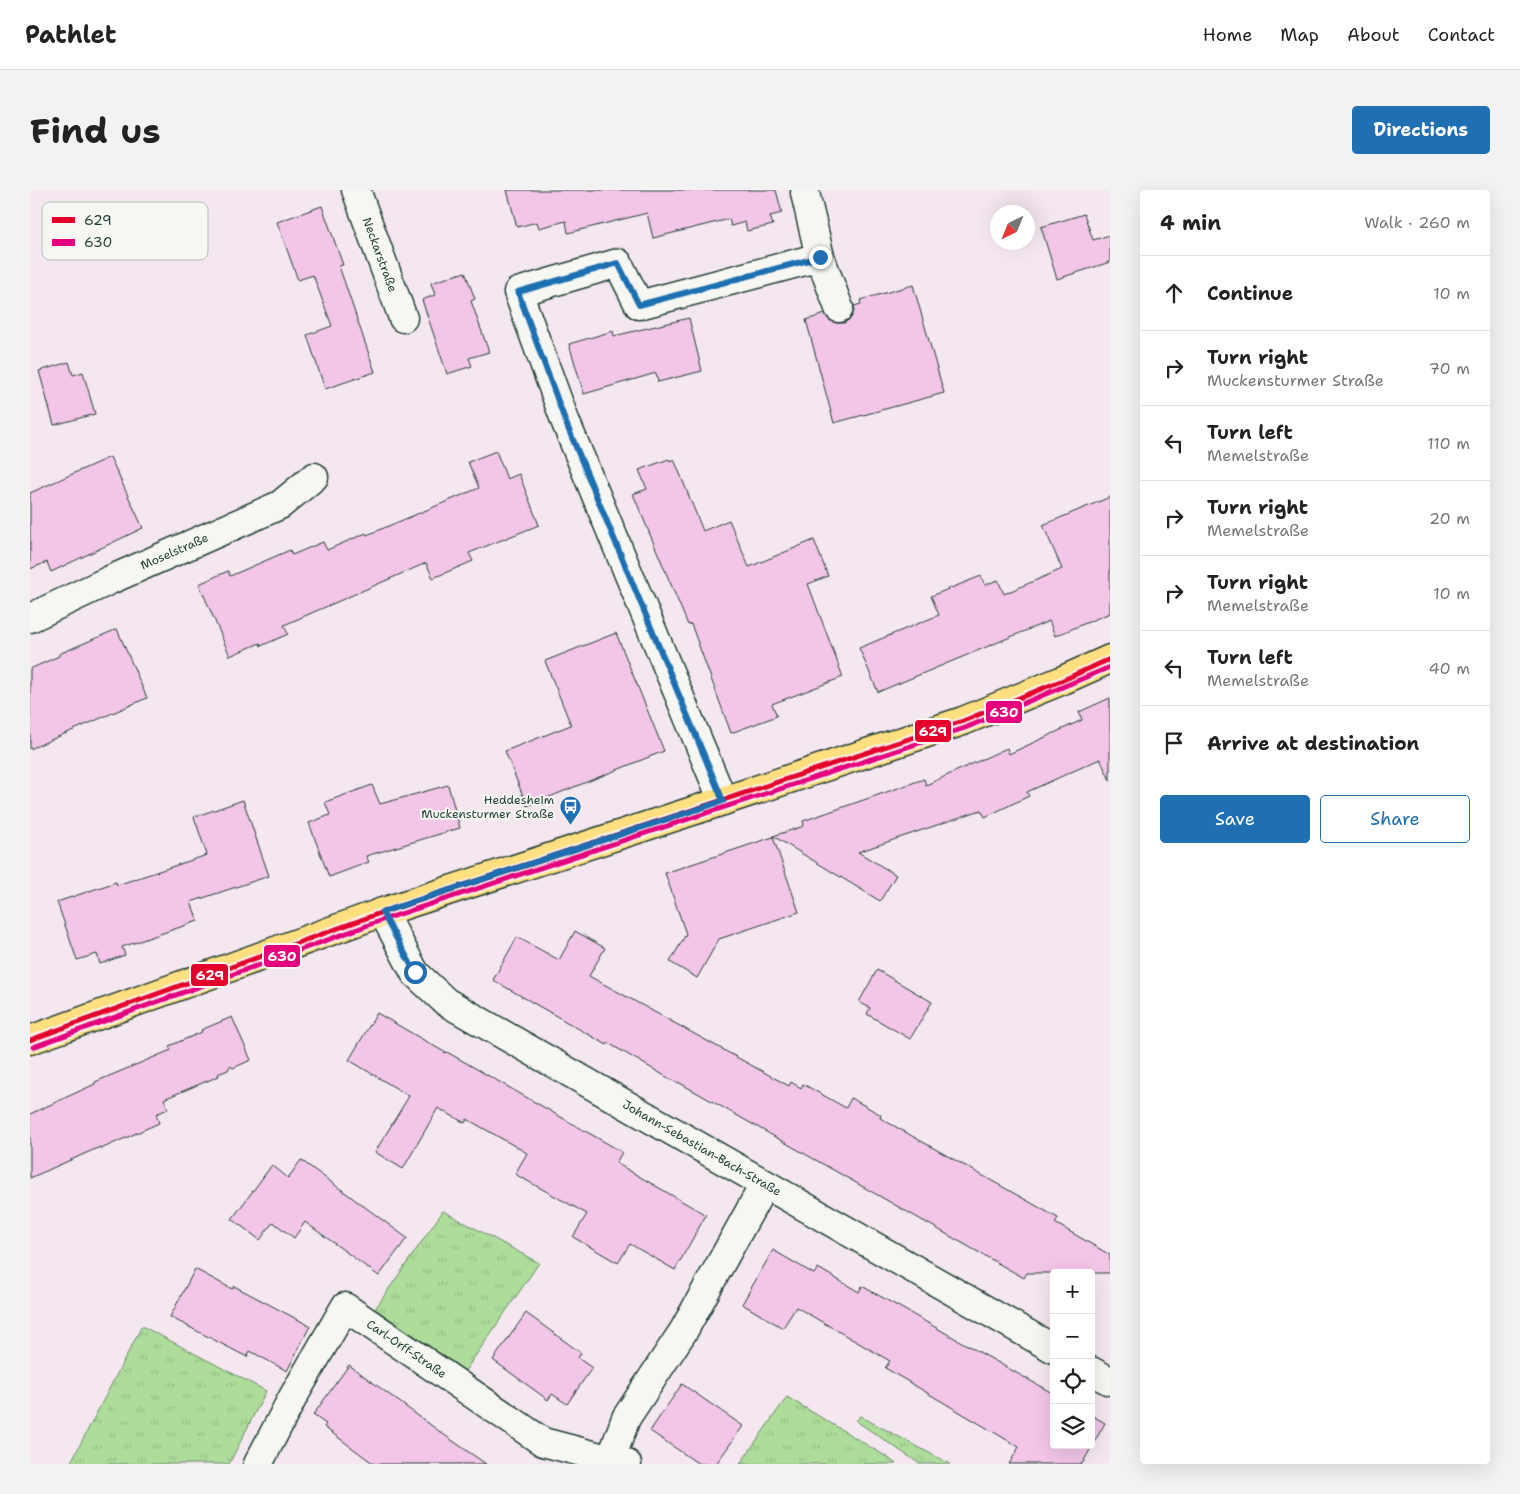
<!DOCTYPE html>
<meta charset="utf-8">
<style>
body{margin:0;font-family:"Shantell Sans",sans-serif;background:#f2f2f2;color:#222}
.controls{position:absolute;right:15px;bottom:15px;display:grid;overflow:hidden;border-radius:5px;box-shadow:0 5px 20px #0002}
.controls button{width:45px;height:45px;display:grid;place-items:center;padding:0;border:0;border-bottom:1px solid #e0e0e0;background:#fff;color:#222;font:25px sans-serif}
.compass{position:absolute;left:960px;top:15px;width:45px;height:45px;border-radius:50%;background:#fff;box-shadow:0 5px 20px #0002;rotate:223deg}
.stop{position:absolute;width:15px;height:15px;margin:-11px;border:4px solid #1f6fb2;border-radius:50%;background:#fff}
.stop.end{background:#1f6fb2;border-color:#fff;box-shadow:0 1px 5px #0008}
.list{margin:0;padding:0;list-style:none}
h2{display:flex;justify-content:space-between;align-items:center;height:65px;margin:0;padding:0 20px;font-size:21px}
h2 small{font-size:16px;font-weight:400;color:#767676}
.list li{display:grid;grid-template-columns:32px 1fr auto;gap:15px;align-items:center;box-sizing:border-box;height:75px;padding:0 20px;border-top:1px solid #e0e0e0}
.list b{display:block;font-size:19px;white-space:nowrap}
.list p{margin:0;font-size:16px;white-space:nowrap;color:#767676}
.list em{font-size:16px;font-style:normal;color:#767676}
.actions{display:flex;gap:10px;padding:15px 20px}
.actions a{flex:1;padding:11px 0;border:1px solid #1f6fb2;border-radius:5px;text-align:center;font-size:18px;color:#1f6fb2}
.actions .main{background:#1f6fb2;color:#fff}
.icon{flex:none;width:28px;height:28px;fill:none;stroke:currentColor;stroke-width:2;stroke-linecap:round;stroke-linejoin:round}
.map{position:relative;flex:none;width:1080px;height:1274px;overflow:hidden;border-radius:5px}
header{display:flex;align-items:center;gap:30px;box-sizing:border-box;height:70px;padding:0 25px;background:#fff;border-bottom:1px solid #e0e0e0}
header strong{font-size:24px}
nav{display:flex;gap:28px;margin-inline-start:auto;font-size:18px}
.intro{display:flex;align-items:center;justify-content:space-between;box-sizing:border-box;height:120px;padding:0 30px}
h1{margin:0;font-size:35px}
.button{padding:12px 22px;border-radius:5px;background:#1f6fb2;color:#fff;font-size:18px;font-weight:700}
main{display:flex;gap:30px;padding:0 30px}
aside{flex:1;background:#fff;border-radius:5px;box-shadow:0 5px 20px #0002}
.map>svg:first-child{display:block}
.grass{fill:url(#grass-tufts);stroke:#668c68}
.building{fill:#f3c5e9;stroke:#1f3d34}
.lines{fill:none;stroke-linecap:round;stroke-linejoin:round}
.minor-casing{stroke:#1f3d34;stroke-width:31}
.major-casing{stroke:#1f3d34;stroke-width:31}
.minor{stroke:#f6f6f2;stroke-width:28}
.major{stroke:#ffdf80;stroke-width:28}
.bus-1-casing{stroke:#f6f6f2;stroke-width:9}
.bus-2-casing{stroke:#f6f6f2;stroke-width:9}
.bus-1{stroke:#e4002b;stroke-width:5}
.bus-2{stroke:#e5007d;stroke-width:5}
.route{stroke:#1f6fb2;stroke-width:6}
.labels{text-anchor:middle;dominant-baseline:central;stroke-width:4;stroke-linejoin:round;paint-order:stroke}
.street-label{font-size:12px;fill:#1f3d34;stroke:#f6f6f2}
.poi-label{font-size:12px;fill:#1f3d34;stroke:#f6f6f2;text-anchor:end}
.key{fill:#f6f6f2;stroke:#b6beb9;stroke-width:1}
.key-label{font-size:14px;fill:#1f3d34}
.line-badge{stroke:#f6f6f2;stroke-width:2}
.badge-label{font-size:14px;text-anchor:middle;font-weight:bold;fill:#fff}
</style>
<header>
<strong>Pathlet</strong>
<nav><a>Home</a><a>Map</a><a>About</a><a>Contact</a></nav>
</header>
<div class="intro"><h1>Find us</h1><a class="button">Directions</a></div>
<main>
<div class="map">
<svg width="1080" height="1274" viewBox="0 0 1080 1274">
<defs>
<pattern id="grass-tufts" width="24" height="20" patternUnits="userSpaceOnUse" patternTransform="scale(1.25)"><rect width="24" height="20" fill="#aedc9b"/><path d="M3 7l-1-3M5 7V3M7 7l1-3M15 17l-1-3M17 17v-4M19 17l1-3" fill="none" stroke="#95be86"/></pattern>
</defs>
<rect width="100%" height="100%" fill="#f5e7ef"/>
<filter id="ink" filterUnits="userSpaceOnUse"><feTurbulence type="fractalNoise" baseFrequency=".02" numOctaves="2"/><feDisplacementMap in="SourceGraphic" scale="10" xChannelSelector="R" yChannelSelector="G"/><feConvolveMatrix kernelMatrix="1 2 1 2 8 2 1 2 1" color-interpolation-filters="sRGB"/></filter>
<g filter="url(#ink)">
<path class="grass" d="M 413,1021 L 509,1073 L 435,1181 L 345,1119 Z
M 112,1136 L 236,1201 L 199,1274 L 45,1274 L 41,1272 Z
M 757,1207 L 857,1267 L 866,1274 L 710,1274 Z
M 830,1226 L 920,1274 L 890,1274 L 826,1231 Z"/>
<path class="building" d="M 477,0 L 746,0 L 752,23 L 740,26 L 743,35 L 717,41 L 715,32 L 701,36 L 699,29 L 623,48 L 617,23 L 538,43 L 536,31 L 509,38 L 507,32 L 487,37 Z
M 292,16 L 313,75 L 309,76 L 345,182 L 295,199 L 277,145 L 302,136 L 283,85 L 268,90 L 247,32 Z
M 1054,24 L 1063,50 L 1080,45 L 1080,72 L 1027,89 L 1011,37 Z
M 435,82 L 445,109 L 441,111 L 459,162 L 439,168 L 442,176 L 417,184 L 392,110 L 405,105 L 401,93 Z
M 883,95 L 914,203 L 804,233 L 776,130 L 795,124 L 799,130 L 806,133 L 814,133 L 821,128 L 824,121 L 824,116 L 831,114 L 830,110 Z
M 659,128 L 672,181 L 628,192 L 626,183 L 554,204 L 539,154 L 583,141 L 584,146 Z
M 39,172 L 43,185 L 53,182 L 65,224 L 24,235 L 9,181 Z
M 466,261 L 477,289 L 489,284 L 509,335 L 439,363 L 443,371 L 403,388 L 396,373 L 254,435 L 258,444 L 231,456 L 230,453 L 200,466 L 169,394 L 198,381 L 200,386 L 260,360 L 262,365 L 293,352 L 297,360 L 336,343 L 337,345 L 449,298 L 438,272 Z
M 80,267 L 113,338 L 21,382 L 17,372 L 0,379 L 0,303 Z
M 639,269 L 640,271 L 644,269 L 673,341 L 699,330 L 719,377 L 784,350 L 798,386 L 778,394 L 813,487 L 742,514 L 747,526 L 701,543 L 661,434 L 658,435 L 603,304 L 617,299 L 609,280 Z
M 1080,307 L 1080,423 L 1025,446 L 1019,431 L 848,502 L 829,458 L 909,425 L 901,406 L 951,386 L 955,395 L 968,390 L 974,404 L 1032,379 L 1013,335 Z
M 87,439 L 117,508 L 0,559 L 0,479 L 29,466 L 29,464 Z
M 586,443 L 634,561 L 497,616 L 475,561 L 541,535 L 515,471 Z
M 1080,508 L 1080,590 L 1070,569 L 997,602 L 999,606 L 955,627 L 951,620 L 828,662 L 866,685 L 850,711 L 743,646 L 774,636 L 773,631 L 894,589 L 896,595 L 977,558 L 979,564 L 1052,530 L 1049,522 Z
M 342,595 L 350,614 L 418,595 L 430,638 L 336,666 L 339,672 L 299,687 L 279,633 L 300,625 L 295,612 Z
M 213,610 L 239,686 L 161,712 L 168,731 L 92,757 L 95,765 L 70,774 L 67,764 L 47,770 L 27,712 L 86,692 L 87,695 L 177,665 L 164,627 Z
M 743,647 L 769,722 L 689,749 L 667,788 L 640,772 L 656,744 L 635,683 Z
M 545,741 L 575,758 L 559,786 L 759,896 L 761,892 L 771,898 L 773,894 L 816,918 L 821,908 L 851,925 L 850,928 L 1028,1028 L 1025,1033 L 1080,1065 L 1080,1083 L 997,1083 L 994,1088 L 648,892 L 647,893 L 578,853 L 577,855 L 463,790 L 487,747 L 529,770 Z
M 847,780 L 902,812 L 880,849 L 837,824 L 840,818 L 829,812 Z
M 347,823 L 416,863 L 417,862 L 592,962 L 586,973 L 676,1025 L 645,1080 L 600,1054 L 588,1073 L 543,1047 L 557,1024 L 485,984 L 497,963 L 437,929 L 435,933 L 408,918 L 373,979 L 345,962 L 379,906 L 319,870 Z
M 202,827 L 221,870 L 203,878 L 200,876 L 198,880 L 188,884 L 189,886 L 134,909 L 138,919 L 126,924 L 129,933 L 71,959 L 70,957 L 0,988 L 0,924 L 65,894 L 65,892 L 141,860 L 139,856 L 172,842 L 171,840 Z
M 271,970 L 377,1048 L 349,1086 L 275,1032 L 264,1048 L 243,1032 L 230,1050 L 202,1029 L 242,975 L 258,988 Z
M 743,1060 L 784,1084 L 788,1078 L 829,1102 L 832,1096 L 1024,1204 L 1024,1255 L 1061,1255 L 1061,1225 L 1075,1233 L 1052,1274 L 979,1274 L 989,1257 L 855,1178 L 860,1171 L 766,1117 L 753,1138 L 712,1114 Z
M 165,1079 L 202,1099 L 204,1096 L 280,1136 L 257,1181 L 220,1161 L 217,1167 L 140,1127 Z
M 496,1123 L 551,1163 L 548,1168 L 562,1178 L 537,1214 L 522,1204 L 518,1210 L 463,1170 Z
M 319,1175 L 413,1244 L 456,1274 L 344,1274 L 294,1237 L 296,1234 L 283,1225 Z
M 652,1194 L 713,1236 L 686,1274 L 669,1274 L 620,1241 Z"/>
<g class="lines">
<defs>
<g id="minor">
<path id="s1" d="M 326,0 L 373,128"/>
<path d="M 775,3 L 790,67 L 809,118"/>
<path id="s2" d="M 0,428 L 80,390 L 250,315 L 284,287"/>
<path d="M 693,611 L 536,233 L 488,102 L 588,73 L 609,115 L 790,67"/>
<path id="s3" d="M 353,722 L 385,783 L 416,812 L 1024,1159"/>
<path d="M 1061,1181 L 1080,1191"/>
<path d="M 581,1269 L 596,1228 L 654,1140 L 734,995"/>
<path id="s4" d="M 228,1274 L 263,1207 L 315,1117 L 513,1252 L 597,1274"/>
</g>
<path id="major" d="M 0,850 L 353,722 L 693,611 L 933,531 L 1033,490 L 1080,469"/>
</defs>
<use href="#minor" class="minor-casing"/>
<use href="#major" class="major-casing"/>
<use href="#minor" class="minor"/>
<use href="#major" class="major"/>
<defs>
<path id="bus-1" d="M 0,850 L 353,722 L 933,531 L 1033,490 L 1080,469"/>
<path id="bus-2" d="M 3,857 L 355,729 L 935,538 L 1080,477"/>
</defs>
<use href="#bus-1" class="bus-1-casing"/>
<use href="#bus-2" class="bus-2-casing"/>
<use href="#bus-1" class="bus-1"/>
<use href="#bus-2" class="bus-2"/>
</g>
</g>
<g class="lines" filter="url(#ink)">
<path class="route" d="M 385,782 L 352,722 L 693,611 L 536,233 L 488,102 L 588,73 L 609,115 L 790,67"/>
</g>
<defs>
<symbol id="bus-pin" viewBox="-11 -11 22 30"><path d="M0 17L-7.5 6A9.5 9.5 0 1 1 7.5 6Z" fill="#1f6fb2" stroke="#f6f6f2"/><path d="M-5-6H5V4H4V6H2V4H-2V6H-4V4H-5ZM-3.5-4V0h7V-4ZM-3.5 1.2v1.5H-2V1.2ZM2 1.2v1.5H3.5V1.2Z" fill="#fff"/></symbol>
</defs>
<g fill-rule="evenodd">
<use href="#bus-pin" x="528" y="604" width="25" height="34"/>
</g>
<g class="labels">
<g class="street-label">
<text stroke="none"><textPath href="#s1" startOffset="69">Neckarstraße</textPath></text>
<text stroke="none"><textPath href="#s2" startOffset="159">Moselstraße</textPath></text>
<text stroke="none"><textPath href="#s3" startOffset="406">Johann-Sebastian-Bach-Straße</textPath></text>
<text stroke="none"><textPath href="#s4" startOffset="254">Carl-Orff-Straße</textPath></text>
</g>
<g class="poi-label">
<text x="524" y="610">Heddesheim<tspan x="524" dy="14">Muckensturmer Straße</tspan></text>
</g>
</g>
<rect x="12" y="12" width="166" height="58" rx="8" class="key"/>
<rect x="22" y="27" width="23" height="6" fill="#e4002b"/>
<rect x="22" y="49" width="23" height="7" fill="#e5007d"/>
<g class="key-label">
<text x="54" y="35">629</text>
<text x="54" y="57">630</text>
</g>
<g class="line-badge">
<rect x="955" y="510" width="38" height="24" rx="5" fill="#e5007d"/>
<rect x="884" y="529" width="38" height="24" rx="5" fill="#e4002b"/>
<rect x="233" y="754" width="38" height="24" rx="5" fill="#e5007d"/>
<rect x="160" y="773" width="39" height="24" rx="5" fill="#e4002b"/>
</g>
<g class="badge-label">
<text x="974" y="527">630</text>
<text x="903" y="546">629</text>
<text x="252" y="771">630</text>
<text x="180" y="790">629</text>
</g>
</svg>
<div class="controls">
<button>+</button>
<button>−</button>
<button><svg class="icon" aria-label="locate" viewBox="0 0 24 24"><circle cx="12" cy="12" r="6"/><path d="M12 2v4M12 18v4M2 12h4M18 12h4"/></svg></button>
<button><svg class="icon" aria-label="layers" viewBox="0 0 24 24"><path d="M12 4l9 5-9 5-9-5zM3 14l9 5 9-5"/></svg></button>
</div>
<svg class="compass" viewBox="-18 -18 36 36"><path d="M0-13l5 13h-10z" fill="#e53935"/><path d="M0 13l5-13h-10z" fill="#767676"/></svg>
<div class="stop" style="left:385px;top:782px"></div>
<div class="stop end" style="left:790px;top:67px"></div>
</div>
<aside>
<h2>4 min<small>Walk · 260 m</small></h2>
<ul class="list">
<li><svg class="icon" aria-label="ahead" viewBox="0 0 24 24"><path d="M12 20V5M6 11l6-6 6 6"/></svg><div><b>Continue</b></div><em>10 m</em></li>
<li><svg class="icon" aria-label="right" viewBox="0 0 24 24"><path d="M7 20v-9h11M14 6l5 5-5 5"/></svg><div><b>Turn right</b><p>Muckensturmer Straße</p></div><em>70 m</em></li>
<li><svg class="icon" aria-label="left" viewBox="0 0 24 24"><path d="M17 20v-9H6M10 6l-5 5 5 5"/></svg><div><b>Turn left</b><p>Memelstraße</p></div><em>110 m</em></li>
<li><svg class="icon" aria-label="right" viewBox="0 0 24 24"><path d="M7 20v-9h11M14 6l5 5-5 5"/></svg><div><b>Turn right</b><p>Memelstraße</p></div><em>20 m</em></li>
<li><svg class="icon" aria-label="right" viewBox="0 0 24 24"><path d="M7 20v-9h11M14 6l5 5-5 5"/></svg><div><b>Turn right</b><p>Memelstraße</p></div><em>10 m</em></li>
<li><svg class="icon" aria-label="left" viewBox="0 0 24 24"><path d="M17 20v-9H6M10 6l-5 5 5 5"/></svg><div><b>Turn left</b><p>Memelstraße</p></div><em>40 m</em></li>
<li><svg class="icon" aria-label="arrive" viewBox="0 0 24 24"><path d="M6 21V4h12l-3 4 3 4H6"/></svg><div><b>Arrive at destination</b></div></li>
</ul>
<div class="actions"><a class="main">Save</a><a>Share</a></div>
</aside>
</main>
